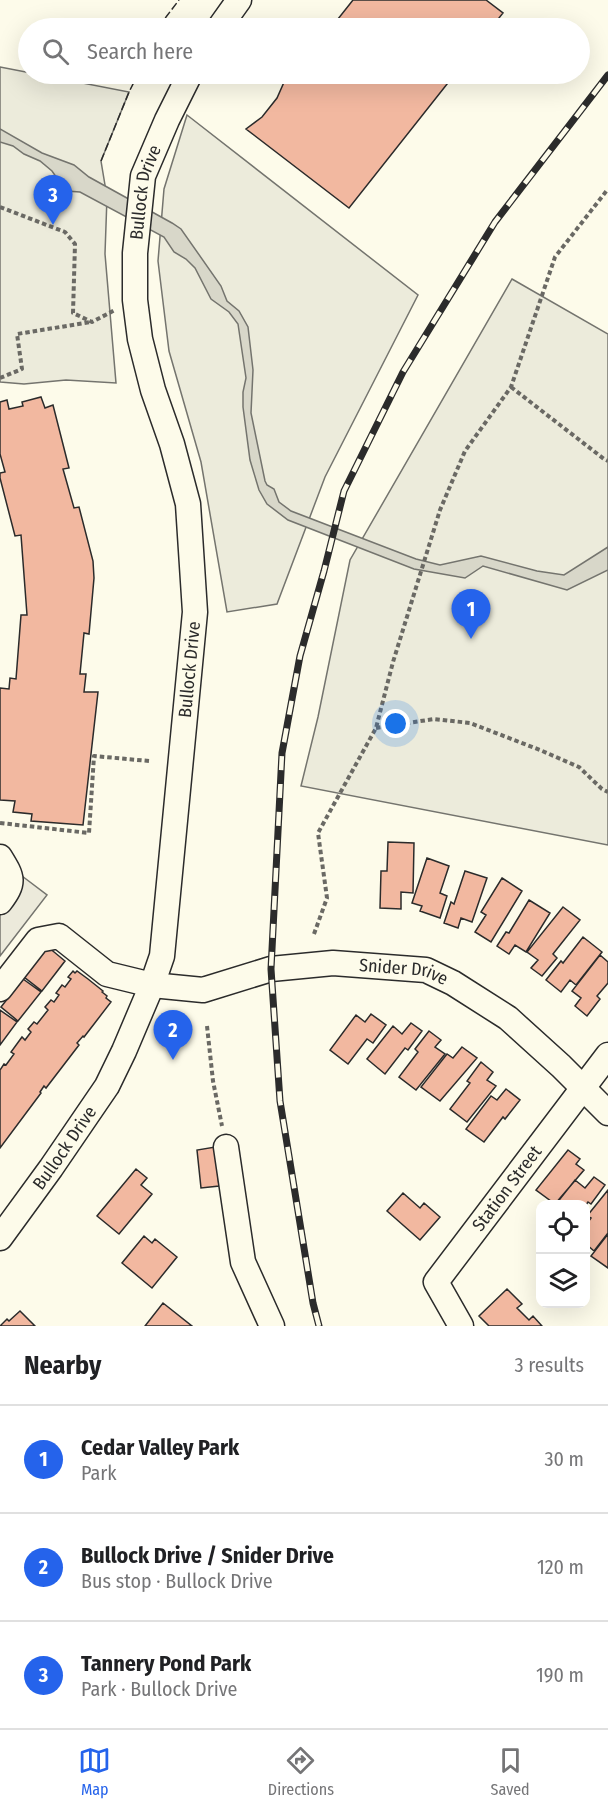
<!DOCTYPE html>
<meta charset="utf-8">
<style>
body{margin:0;font-family:"Fira Sans Condensed",sans-serif;background:#f6f6f6;color:#202124}
.controls{position:absolute;right:18px;bottom:18px;display:grid;overflow:hidden;border-radius:12px;box-shadow:0 6px 24px #0002}
.controls button{width:54px;height:54px;display:grid;place-items:center;padding:0;border:0;border-bottom:2px solid #e0e0e0;background:#fff;color:#202124;font:30px sans-serif}
.you{position:absolute;left:396px;top:724px;width:21px;height:21px;margin:-15px;border:4px solid #fff;border-radius:50%;background:#1a73e8;box-shadow:0 0 0 9px #1a73e833}
.badge{display:grid;place-items:center;width:39px;height:39px;border-radius:50%;background:#2563eb;color:#fff;font-size:20px;font-weight:700}
.pin{position:absolute;translate:-50% -50px;filter:drop-shadow(0 2px 3px #0008)}
.pin::after{content:'';position:absolute;top:32px;width:21px;height:18px;background:inherit;clip-path:polygon(0 0,100% 0,50% 100%)}
.list{margin:0;padding:0;list-style:none}
h2{display:flex;justify-content:space-between;align-items:center;height:78px;margin:0;padding:0 24px;font-size:26px}
h2 small{font-size:20px;font-weight:400;color:#757577}
.list li{display:grid;grid-template-columns:39px 1fr auto;gap:18px;align-items:center;box-sizing:border-box;height:108px;padding:0 24px;border-top:2px solid #e0e0e0}
.list b{display:block;font-size:22px;white-space:nowrap}
.list p{margin:0;font-size:20px;white-space:nowrap;color:#757577}
.list em{font-size:20px;font-style:normal;color:#757577}
.icon{flex:none;width:33px;height:33px;fill:none;stroke:currentColor;stroke-width:2;stroke-linecap:round;stroke-linejoin:round}
.map{position:relative;flex:none;width:608px;height:1326px;overflow:hidden}
.search{position:absolute;background:#fff;box-shadow:0 6px 24px #0002;left:18px;right:18px;top:18px;height:66px;display:flex;align-items:center;gap:15px;box-sizing:border-box;padding:0 21px;border-radius:33px;color:#757577;font-size:22px}
.sheet{height:402px;background:#fff}
nav{display:flex;justify-content:space-around;align-items:center;box-sizing:border-box;height:84px;border-top:2px solid #e0e0e0;background:#fff;font-size:16px;color:#757577}
nav a{display:grid;justify-items:center;gap:3px}
nav .on{color:#2563eb}
.map>svg:first-child{display:block}
.green{fill:#ecebdb;stroke:#74746e;stroke-width:1.5}
.parking{fill:#eceadb;stroke:#74746e;stroke-width:1.5}
.water{fill:#d8d7c9;stroke:#74746e;stroke-width:1.5}
.building{fill:#f2b8a0;stroke:#2b2b2b;stroke-width:1.5}
.lines{fill:none;stroke-linecap:round;stroke-linejoin:round}
.minor-casing{stroke:#2b2b2b;stroke-width:27}
.path{stroke:#6a6964;stroke-width:4;stroke-dasharray:4.5 3;stroke-linecap:butt}
.minor{stroke:#fdfbea;stroke-width:24}
.rail-casing{stroke:#2b2b2b;stroke-width:7}
.rail{stroke:#fdfbea;stroke-width:4.5;stroke-dasharray:14;stroke-linecap:butt}
.fence{stroke:#2b2b2b;stroke-width:1.5;stroke-dasharray:8 3;stroke-linecap:butt}
.labels{text-anchor:middle;dominant-baseline:central;stroke-width:4.5;stroke-linejoin:round;paint-order:stroke}
.street-label{font-size:18px;fill:#2b2b2b;stroke:#fdfbea}
</style>
<div class="map">
<svg width="608" height="1326" viewBox="0 0 608 1326">
<rect width="100%" height="100%" fill="#fdfbea"/>
<path class="green" d="M 0,67 L 129,92 L 101,161 L 107,197 L 105,254 L 116,383 L 66,380 L 24,384 L 0,382 Z
M 187,115 L 418,295 L 325,477 L 277,604 L 227,612 L 201,462 L 169,351 L 158,261 L 164,189 Z
M 512,279 L 608,334 L 608,845 L 301,786 L 318,717 L 350,560 Z"/>
<path class="parking" d="M 22,876 L 47,895 L 0,956 L 0,890 Z"/>
<path class="water" d="M 0,129 L 42,153 L 74,165 L 89,177 L 172,223 L 181,229 L 221,286 L 227,301 L 239,311 L 248,327 L 253,370 L 251,413 L 265,481 L 267,485 L 274,489 L 279,502 L 291,511 L 416,559 L 440,565 L 481,556 L 537,571 L 564,575 L 608,547 L 608,570 L 567,590 L 483,566 L 465,578 L 414,569 L 288,520 L 267,504 L 259,490 L 250,460 L 243,407 L 243,392 L 246,378 L 238,324 L 229,312 L 211,299 L 195,268 L 186,259 L 174,252 L 164,237 L 80,192 L 66,191 L 52,171 L 40,161 L 24,154 L 13,146 L 0,142 Z"/>
<path class="building" d="M 353,0 L 486,0 L 503,13 L 491,28 L 326,28 L 338,19 Z
M 293,74 L 455,74 L 349,208 L 246,129 L 262,117 L 277,98 L 285,80 Z
M 41,397 L 45,408 L 53,405 L 69,468 L 63,469 L 74,508 L 79,507 L 93,561 L 94,578 L 89,634 L 84,633 L 80,674 L 86,674 L 84,692 L 98,692 L 83,825 L 31,821 L 32,814 L 13,812 L 15,801 L 0,800 L 0,688 L 9,689 L 10,678 L 16,679 L 21,615 L 27,615 L 21,535 L 15,536 L 0,478 L 0,473 L 5,472 L 0,454 L 0,402 L 7,400 L 9,409 L 23,406 L 22,402 Z
M 388,842 L 414,843 L 413,893 L 401,892 L 401,909 L 380,908 L 381,871 L 387,871 Z
M 427,858 L 449,866 L 440,893 L 447,896 L 440,918 L 420,911 L 422,906 L 412,903 Z
M 465,871 L 487,878 L 472,922 L 461,918 L 458,928 L 444,923 L 451,902 L 454,904 Z
M 502,878 L 522,891 L 491,942 L 475,932 L 486,915 L 481,912 Z
M 529,900 L 550,913 L 526,952 L 515,945 L 509,954 L 497,946 L 506,932 L 509,933 Z
M 563,907 L 580,920 L 553,954 L 557,958 L 542,976 L 531,968 L 538,960 L 527,952 Z
M 583,937 L 602,952 L 576,985 L 570,980 L 561,992 L 546,980 L 561,961 L 563,963 Z
M 48,947 L 65,961 L 42,991 L 24,977 Z
M 600,955 L 608,962 L 608,983 L 597,996 L 600,999 L 587,1016 L 575,1006 L 581,998 L 572,991 Z
M 73,971 L 75,973 L 77,971 L 88,979 L 103,991 L 102,992 L 107,996 L 106,998 L 111,1002 L 84,1037 L 83,1036 L 77,1043 L 79,1045 L 46,1088 L 44,1086 L 40,1092 L 41,1093 L 0,1148 L 0,1070 L 4,1064 L 6,1065 L 14,1054 L 11,1052 L 22,1037 L 25,1040 L 31,1032 L 28,1029 L 34,1022 L 37,1024 L 48,1010 L 45,1007 L 51,1000 L 54,1002 L 59,995 L 56,993 L 62,985 L 65,987 L 71,979 L 68,977 Z
M 23,979 L 41,992 L 18,1021 L 1,1007 Z
M 0,1010 L 17,1022 L 0,1045 Z
M 371,1014 L 386,1025 L 373,1043 L 367,1039 L 348,1064 L 330,1050 L 356,1015 L 365,1022 Z
M 411,1023 L 422,1031 L 408,1050 L 405,1048 L 385,1074 L 367,1059 L 393,1026 L 402,1034 Z
M 429,1031 L 441,1040 L 435,1047 L 445,1054 L 416,1090 L 399,1077 L 418,1052 L 415,1049 Z
M 462,1047 L 477,1058 L 440,1101 L 421,1087 L 447,1054 L 453,1058 Z
M 481,1062 L 493,1072 L 487,1080 L 496,1086 L 467,1122 L 450,1109 L 470,1083 L 467,1081 Z
M 506,1089 L 520,1100 L 505,1119 L 503,1117 L 484,1142 L 466,1129 L 491,1096 L 497,1100 Z
M 215,1147 L 219,1186 L 201,1188 L 197,1150 Z
M 568,1150 L 580,1159 L 576,1164 L 584,1170 L 555,1204 L 536,1190 Z
M 136,1169 L 147,1178 L 141,1185 L 152,1194 L 119,1234 L 97,1216 Z
M 594,1177 L 605,1185 L 591,1204 L 588,1202 L 586,1205 L 556,1204 L 575,1180 L 585,1188 Z
M 608,1190 L 608,1233 L 594,1251 L 586,1244 L 586,1225 L 591,1218 L 587,1216 Z
M 403,1193 L 420,1208 L 424,1203 L 440,1217 L 420,1240 L 387,1211 Z
M 608,1234 L 608,1268 L 591,1256 Z
M 144,1236 L 152,1243 L 155,1239 L 177,1257 L 152,1288 L 122,1263 Z
M 507,1289 L 522,1304 L 517,1308 L 529,1320 L 533,1316 L 542,1326 L 489,1326 L 479,1316 Z
M 163,1303 L 192,1326 L 145,1326 Z
M 20,1311 L 35,1326 L 0,1326 L 7,1319 L 9,1321 Z"/>
<g class="lines">
<defs>
<g id="minor">
<path d="M 219,28 L 239,0"/>
<path d="M 0,857 C 13,878 15,882 0,902"/>
<path id="s1" d="M 0,989 L 38,940 L 59,936 L 107,974 L 152,985 L 203,990 L 271,969 L 333,963 L 426,970 L 453,983 L 508,1018 L 561,1066 L 608,1113"/>
<path d="M 226,1147 L 243,1262 L 272,1326"/>
<path id="s2" d="M 0,1238 L 51,1168 L 107,1086 L 124,1051 L 152,985 L 162,956 L 195,612 L 188,504 L 172,444 L 153,390 L 140,339 L 135,300 L 135,253 L 143,176 L 167,120 L 190,74"/>
<path id="s3" d="M 461,1326 L 436,1282 L 608,1055"/>
</g>
</defs>
<use href="#minor" class="minor-casing"/>
<path class="path" d="M 0,207 L 65,232 L 75,244 L 73,313 L 92,322 L 115,310
M 0,378 L 22,369 L 17,334 L 91,322
M 511,387 L 604,459 L 608,461
M 376,728 L 434,719 L 470,723 L 540,750 L 579,767 L 602,789 L 608,792
M 0,823 L 89,833 L 94,756 L 149,761
M 314,934 L 327,898 L 318,833 L 376,728 L 393,662 L 440,510 L 465,451 L 511,387 L 555,257 L 608,189
M 207,1026 L 213,1081 L 222,1126"/>
<use href="#minor" class="minor"/>
<defs>
<path id="rail" d="M 319,1326 L 313,1303 L 280,1101 L 271,969 L 282,753 L 300,656 L 324,571 L 344,491 L 403,372 L 495,222 L 608,75"/>
</defs>
<use href="#rail" class="rail-casing"/>
<use href="#rail" class="rail"/>
<path class="fence" d="M 160,28 L 166,17 L 179,0
M 101,161 L 129,92 L 138,74"/>
</g>
<g class="labels">
<g class="street-label">
<text stroke="none"><textPath href="#s2" startOffset="1101">Bullock Drive</textPath></text>
<text stroke="none"><textPath href="#s2" startOffset="615">Bullock Drive</textPath></text>
<text stroke="none"><textPath href="#s1" startOffset="447">Snider Drive</textPath></text>
<text stroke="none"><textPath href="#s2" startOffset="111">Bullock Drive</textPath></text>
<text stroke="none"><textPath href="#s3" startOffset="168">Station Street</textPath></text>
</g>
</g>
</svg>
<div class="controls">
<button><svg class="icon" aria-label="locate" viewBox="0 0 24 24"><circle cx="12" cy="12" r="6"/><path d="M12 2v4M12 18v4M2 12h4M18 12h4"/></svg></button>
<button><svg class="icon" aria-label="layers" viewBox="0 0 24 24"><path d="M12 4l9 5-9 5-9-5zM3 14l9 5 9-5"/></svg></button>
</div>
<div class="you"></div>
<div class="pin badge" style="left:471px;top:639px">1</div>
<div class="pin badge" style="left:173px;top:1060px">2</div>
<div class="pin badge" style="left:53px;top:225px">3</div>
<div class="search"><svg class="icon" aria-label="search" viewBox="0 0 24 24"><circle cx="10" cy="10" r="6"/><path d="M15 15l6 6"/></svg>Search here</div>
</div>
<section class="sheet">
<h2>Nearby<small>3 results</small></h2>
<ul class="list">
<li><span class="badge">1</span><div><b>Cedar Valley Park</b><p>Park</p></div><em>30 m</em></li>
<li><span class="badge">2</span><div><b>Bullock Drive / Snider Drive</b><p>Bus stop · Bullock Drive</p></div><em>120 m</em></li>
<li><span class="badge">3</span><div><b>Tannery Pond Park</b><p>Park · Bullock Drive</p></div><em>190 m</em></li>
</ul>
</section>
<nav>
<a class="on"><svg class="icon" aria-label="map" viewBox="0 0 24 24"><path d="M3 6l6-2 6 2 6-2v14l-6 2-6-2-6 2zM9 4v14M15 6v14"/></svg>Map</a>
<a><svg class="icon" aria-label="directions" viewBox="0 0 24 24"><path d="M12 3l9 9-9 9-9-9zM9 14v-3h6M13 9l2 2-2 2"/></svg>Directions</a>
<a><svg class="icon" aria-label="saved" viewBox="0 0 24 24"><path d="M7 4h10v16l-5-4-5 4z"/></svg>Saved</a>
</nav>
